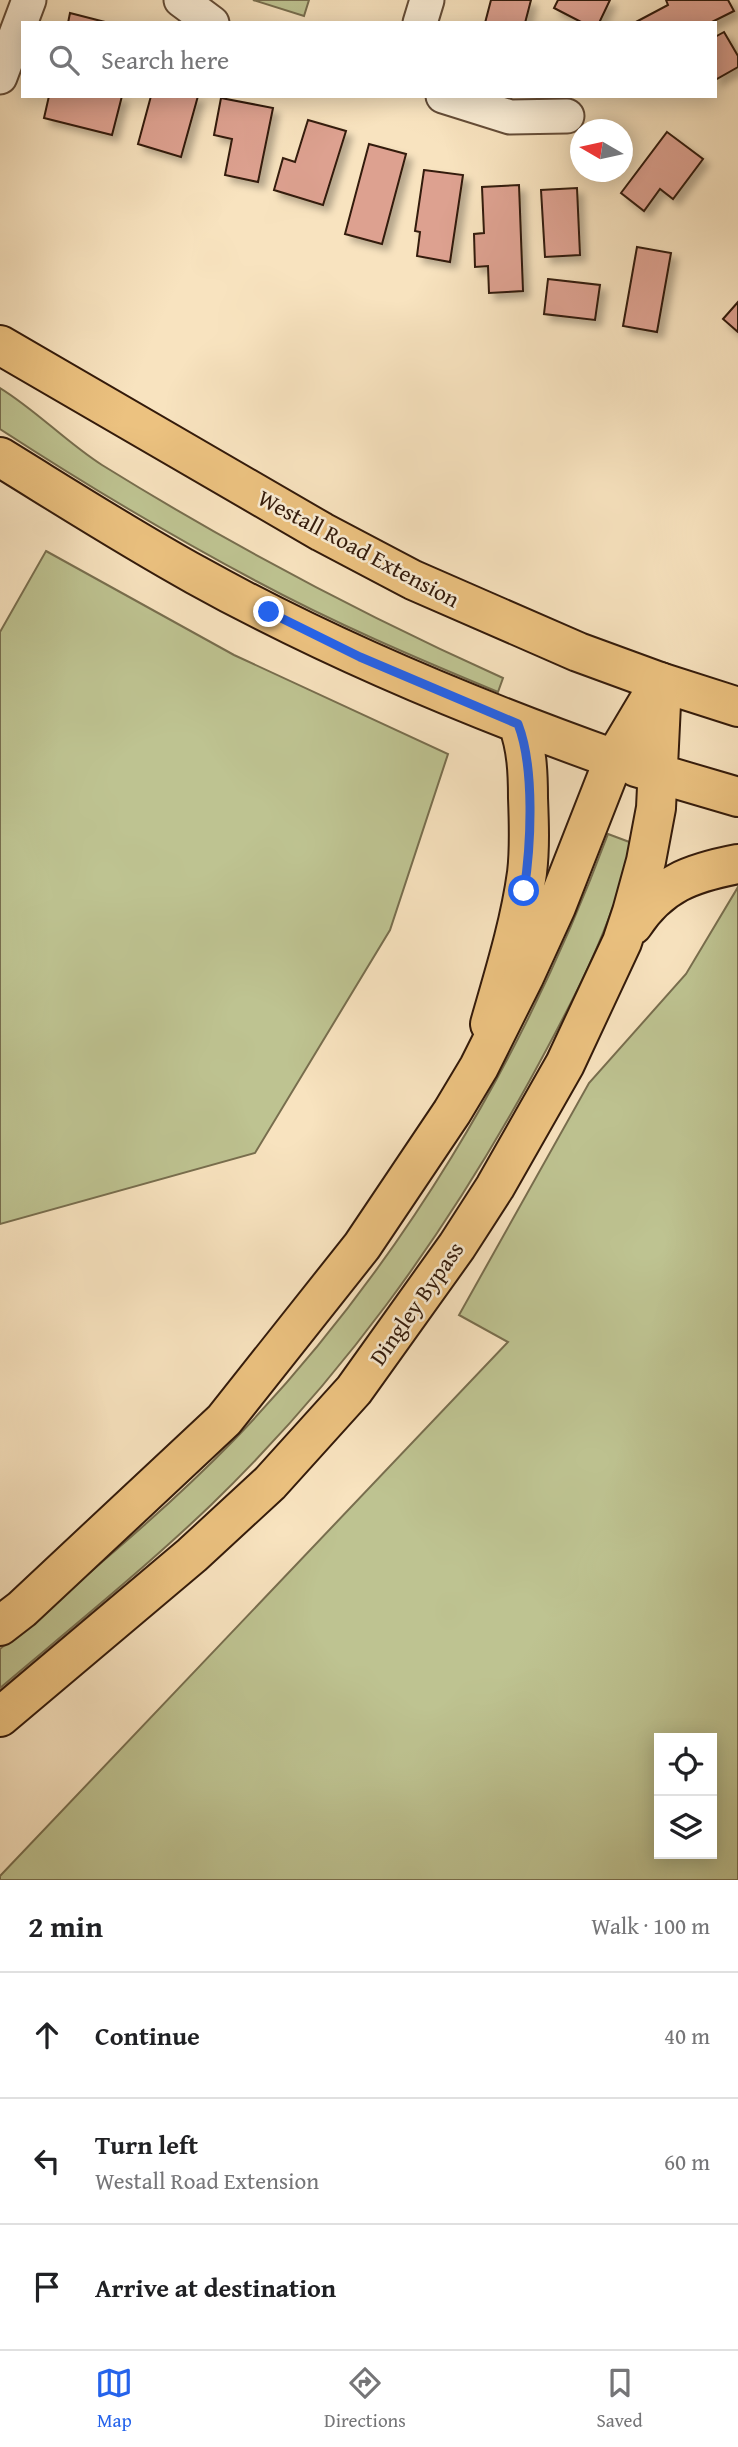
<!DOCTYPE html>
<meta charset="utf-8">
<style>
body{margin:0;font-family:"Gentium Book Plus",serif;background:#f6f6f6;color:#202124}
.controls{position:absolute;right:21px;bottom:21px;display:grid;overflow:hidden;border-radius:0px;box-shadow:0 4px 18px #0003}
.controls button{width:63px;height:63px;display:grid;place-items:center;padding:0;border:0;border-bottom:2px solid #e0e0e0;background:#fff;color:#202124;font:35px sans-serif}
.compass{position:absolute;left:570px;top:119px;width:63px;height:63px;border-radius:50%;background:#fff;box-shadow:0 4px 18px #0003;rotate:279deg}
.stop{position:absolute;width:21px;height:21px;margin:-16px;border:5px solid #2563eb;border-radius:50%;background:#fff}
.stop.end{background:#2563eb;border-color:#fff;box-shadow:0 2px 7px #0008}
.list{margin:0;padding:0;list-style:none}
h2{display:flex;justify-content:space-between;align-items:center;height:91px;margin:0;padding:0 28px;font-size:30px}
h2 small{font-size:23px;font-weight:400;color:#757577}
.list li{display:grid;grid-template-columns:46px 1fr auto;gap:21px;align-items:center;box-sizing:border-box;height:126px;padding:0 28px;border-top:2px solid #e0e0e0}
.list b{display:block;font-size:26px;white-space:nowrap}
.list p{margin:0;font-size:23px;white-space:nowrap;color:#757577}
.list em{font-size:23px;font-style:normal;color:#757577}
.icon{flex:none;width:38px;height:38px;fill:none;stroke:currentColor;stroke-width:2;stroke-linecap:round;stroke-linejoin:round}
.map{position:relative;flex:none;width:738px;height:1880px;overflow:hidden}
.search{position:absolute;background:#fff;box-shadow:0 4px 18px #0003;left:21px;right:21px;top:21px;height:77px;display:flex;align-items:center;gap:18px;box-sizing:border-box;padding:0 24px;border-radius:0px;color:#757577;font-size:26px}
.sheet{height:469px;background:#fff}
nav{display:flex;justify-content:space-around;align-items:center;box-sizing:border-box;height:98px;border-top:2px solid #e0e0e0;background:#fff;font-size:19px;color:#757577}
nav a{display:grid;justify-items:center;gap:4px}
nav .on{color:#2563eb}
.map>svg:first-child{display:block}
.green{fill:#bec391;stroke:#786e4e;stroke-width:2;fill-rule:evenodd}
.building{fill:#dda190;stroke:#331a0a;stroke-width:2;filter:url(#shadow)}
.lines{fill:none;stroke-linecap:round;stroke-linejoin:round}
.minor-casing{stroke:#644c37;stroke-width:37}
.major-casing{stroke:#331a0a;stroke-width:42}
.highway-casing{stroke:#331a0a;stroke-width:42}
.minor{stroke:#faedd5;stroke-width:33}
.major{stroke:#ecc280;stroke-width:38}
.highway{stroke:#ecc280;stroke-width:38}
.route{stroke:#2563eb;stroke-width:9}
.labels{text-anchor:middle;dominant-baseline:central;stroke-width:5;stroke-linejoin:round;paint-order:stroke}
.street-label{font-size:23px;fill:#331a0a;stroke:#faedd5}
</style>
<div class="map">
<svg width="738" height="1880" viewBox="0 0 738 1880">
<defs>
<filter id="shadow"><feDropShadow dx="6" dy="6" stdDeviation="3.5" flood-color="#0004"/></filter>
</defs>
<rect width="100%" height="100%" fill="#f8e3bf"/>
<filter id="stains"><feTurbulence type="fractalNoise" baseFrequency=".00286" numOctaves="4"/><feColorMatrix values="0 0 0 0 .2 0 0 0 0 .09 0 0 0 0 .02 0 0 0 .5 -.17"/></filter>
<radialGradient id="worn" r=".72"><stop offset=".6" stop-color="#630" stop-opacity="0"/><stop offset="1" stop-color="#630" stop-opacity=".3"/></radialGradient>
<path class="green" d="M 253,0 L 309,0 L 304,16 Z
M 0,388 C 36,410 66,442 102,465 C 231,545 365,616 503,678 L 498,692 C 416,658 334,623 256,581 C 168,534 83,483 0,429 Z
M 46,551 L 234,655 L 448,754 L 390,930 L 255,1153 L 0,1224 L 0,632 Z
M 608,834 L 632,843 C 613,927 571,1005 530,1080 C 443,1238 341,1379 211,1505 C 144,1569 71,1628 0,1688 L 0,1649 C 79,1581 160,1516 233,1441 C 400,1268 524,1059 608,834 Z
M 738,887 L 738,1880 L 0,1880 L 0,1876 L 508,1342 L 459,1315 L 589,1083 L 686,974 ZM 659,1738 L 712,1738 L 712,1854 L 659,1854 Z"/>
<path class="building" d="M 491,0 L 531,0 L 525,23 L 485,23 Z
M 558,0 L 610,0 L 599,23 L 583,23 L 554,8 Z
M 666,0 L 728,0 L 734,11 L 710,23 L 634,23 L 668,5 Z
M 70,13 L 109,23 L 68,23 Z
M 724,32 L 738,56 L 738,67 L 715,80 L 715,37 Z
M 49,96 L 122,96 L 112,135 L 44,118 Z
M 151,96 L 198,96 L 181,157 L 138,144 Z
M 221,98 L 273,108 L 258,182 L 225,175 L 232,139 L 214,135 Z
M 308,120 L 346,131 L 323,205 L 274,190 L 283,158 L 295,162 Z
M 667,132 L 703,159 L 673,199 L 660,189 L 644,211 L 621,193 Z
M 369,144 L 406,154 L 382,244 L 345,234 Z
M 424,170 L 463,175 L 450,262 L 417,256 L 420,232 L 415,231 Z
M 519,185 L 523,291 L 489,293 L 488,266 L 475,267 L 474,234 L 484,233 L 482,187 Z
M 577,188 L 580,255 L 545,257 L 541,190 Z
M 637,247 L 671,253 L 657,332 L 623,326 Z
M 548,279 L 600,285 L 595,320 L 544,314 Z
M 738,302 L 738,332 L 723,319 Z"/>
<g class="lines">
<defs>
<path id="minor" d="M 181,0 L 212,23
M 420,23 L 427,0
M 0,77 L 29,0
M 443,96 L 510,117 L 567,116"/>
<path id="major" d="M 0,345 L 322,532 L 413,580 L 578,652 L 660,682
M 0,457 C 65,497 129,538 196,575 C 329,649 471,708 614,759
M 490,1024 C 504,975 520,924 527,873 C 530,848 529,823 528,798 C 528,773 527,748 518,724"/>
<path id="highway" d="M 636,767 L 738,797
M 633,925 C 660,884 691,873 738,864
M 0,1626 L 22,1609 L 224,1420 L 362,1246 L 452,1112 L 479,1067 L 524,977 L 556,907 L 614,759 L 660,682 L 738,707
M 0,1717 L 192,1555 L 270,1483 L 354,1390 L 457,1246 L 495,1187 L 565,1064 L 622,942 L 632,912 L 646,861 L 656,808 L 662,683"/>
</defs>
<use href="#minor" class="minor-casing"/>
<use href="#major" class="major-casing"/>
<use href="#highway" class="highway-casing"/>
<use href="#minor" class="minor"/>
<use href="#major" class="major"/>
<use href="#highway" class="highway"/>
</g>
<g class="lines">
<path class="route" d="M 269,612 L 360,657 L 518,724 C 535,768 531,845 524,891"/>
</g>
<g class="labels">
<g class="street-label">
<text transform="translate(359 548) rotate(28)">Westall Road Extension</text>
<text transform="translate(416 1303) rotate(-55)">Dingley Bypass</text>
</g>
</g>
<rect width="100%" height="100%" filter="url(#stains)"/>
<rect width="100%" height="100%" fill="url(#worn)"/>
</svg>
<div class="controls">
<button><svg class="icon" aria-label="locate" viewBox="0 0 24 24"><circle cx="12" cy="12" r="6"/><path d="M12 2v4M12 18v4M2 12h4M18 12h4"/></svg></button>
<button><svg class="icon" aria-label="layers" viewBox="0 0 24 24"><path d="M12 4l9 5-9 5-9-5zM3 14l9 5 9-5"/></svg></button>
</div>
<svg class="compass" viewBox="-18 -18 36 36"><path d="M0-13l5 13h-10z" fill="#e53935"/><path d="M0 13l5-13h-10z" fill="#757577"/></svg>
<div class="stop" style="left:524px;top:891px"></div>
<div class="stop end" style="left:269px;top:612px"></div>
<div class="search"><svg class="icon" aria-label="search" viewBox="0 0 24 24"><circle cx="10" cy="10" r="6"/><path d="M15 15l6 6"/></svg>Search here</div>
</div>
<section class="sheet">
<h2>2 min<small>Walk · 100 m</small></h2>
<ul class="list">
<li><svg class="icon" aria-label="ahead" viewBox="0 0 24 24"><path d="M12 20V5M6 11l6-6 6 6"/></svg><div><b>Continue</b></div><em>40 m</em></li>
<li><svg class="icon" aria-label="left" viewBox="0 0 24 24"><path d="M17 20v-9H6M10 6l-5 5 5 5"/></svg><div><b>Turn left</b><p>Westall Road Extension</p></div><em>60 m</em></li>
<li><svg class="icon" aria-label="arrive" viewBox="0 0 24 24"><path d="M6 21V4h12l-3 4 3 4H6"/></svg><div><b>Arrive at destination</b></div></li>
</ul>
</section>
<nav>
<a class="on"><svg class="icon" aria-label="map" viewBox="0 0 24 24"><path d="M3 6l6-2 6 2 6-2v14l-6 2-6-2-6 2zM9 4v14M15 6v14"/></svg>Map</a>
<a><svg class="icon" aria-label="directions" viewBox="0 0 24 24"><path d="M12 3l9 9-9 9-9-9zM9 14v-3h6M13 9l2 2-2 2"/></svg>Directions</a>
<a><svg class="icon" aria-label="saved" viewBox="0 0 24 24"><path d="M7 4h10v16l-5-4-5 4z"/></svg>Saved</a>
</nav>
